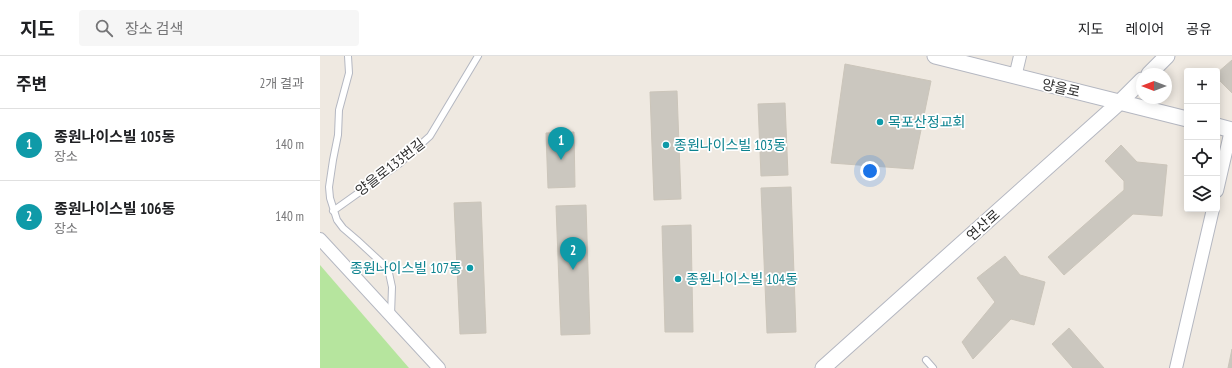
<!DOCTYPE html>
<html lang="ko">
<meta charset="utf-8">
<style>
body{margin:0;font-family:"PT Sans Narrow","Noto Sans KR",sans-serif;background:#f6f6f6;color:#202124}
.controls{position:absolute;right:12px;top:12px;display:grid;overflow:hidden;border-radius:4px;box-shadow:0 2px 10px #0003}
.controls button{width:36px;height:36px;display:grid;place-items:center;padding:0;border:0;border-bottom:1px solid #e0e0e0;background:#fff;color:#202124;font:20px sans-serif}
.compass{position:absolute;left:816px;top:12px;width:36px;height:36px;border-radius:50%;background:#fff;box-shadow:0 2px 10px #0003;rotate:270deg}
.you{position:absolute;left:550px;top:115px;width:14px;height:14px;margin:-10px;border:3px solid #fff;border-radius:50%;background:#1a73e8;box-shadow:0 0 0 6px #1a73e833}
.badge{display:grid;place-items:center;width:26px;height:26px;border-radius:50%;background:#1a73e8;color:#fff;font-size:13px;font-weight:700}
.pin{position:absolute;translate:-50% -33px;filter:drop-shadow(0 1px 2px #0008)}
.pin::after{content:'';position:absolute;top:21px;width:14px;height:12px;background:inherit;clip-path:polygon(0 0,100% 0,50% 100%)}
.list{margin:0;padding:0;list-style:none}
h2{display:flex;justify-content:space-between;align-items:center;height:52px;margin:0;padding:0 16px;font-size:17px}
h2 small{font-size:13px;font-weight:400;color:#757577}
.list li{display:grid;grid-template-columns:26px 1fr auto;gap:12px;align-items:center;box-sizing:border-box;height:72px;padding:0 16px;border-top:1px solid #e0e0e0}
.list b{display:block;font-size:15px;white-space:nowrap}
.list p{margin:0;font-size:13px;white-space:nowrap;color:#757577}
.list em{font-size:13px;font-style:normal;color:#757577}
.icon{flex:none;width:22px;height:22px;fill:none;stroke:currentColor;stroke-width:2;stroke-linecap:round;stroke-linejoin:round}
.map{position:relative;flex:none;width:912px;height:312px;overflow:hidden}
header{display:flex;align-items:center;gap:24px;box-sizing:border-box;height:56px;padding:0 20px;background:#fff;border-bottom:1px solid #e0e0e0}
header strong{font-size:19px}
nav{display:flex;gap:22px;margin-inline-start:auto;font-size:14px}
.search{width:280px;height:36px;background:#f6f6f6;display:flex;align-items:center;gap:10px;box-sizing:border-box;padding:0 14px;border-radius:4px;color:#757577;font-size:15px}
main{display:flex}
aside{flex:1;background:#fff}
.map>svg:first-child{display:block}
.green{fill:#b6e59e}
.building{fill:#cbc7bf;stroke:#cbc5ba}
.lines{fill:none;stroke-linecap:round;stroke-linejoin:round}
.service-casing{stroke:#b4b7c1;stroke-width:8}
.minor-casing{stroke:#b4b7c1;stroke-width:14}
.tertiary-casing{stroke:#b4b7c1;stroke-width:17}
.service{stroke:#fff;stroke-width:6}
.minor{stroke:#fff;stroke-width:12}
.tertiary{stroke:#fff;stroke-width:15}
.culture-dot{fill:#0f9aa8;stroke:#fff;stroke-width:1.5}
.labels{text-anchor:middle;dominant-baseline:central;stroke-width:3.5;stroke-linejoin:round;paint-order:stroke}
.street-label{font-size:14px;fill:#2e2e2e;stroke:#fff}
.culture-label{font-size:14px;fill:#0d838f;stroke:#fff;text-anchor:start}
</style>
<header>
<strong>지도</strong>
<div class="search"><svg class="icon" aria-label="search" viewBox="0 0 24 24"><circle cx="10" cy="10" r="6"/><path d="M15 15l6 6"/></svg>장소 검색</div>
<nav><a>지도</a><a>레이어</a><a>공유</a></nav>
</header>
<main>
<aside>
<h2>주변<small>2개 결과</small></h2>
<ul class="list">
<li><span class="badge" style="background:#0f9aa8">1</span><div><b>종원나이스빌 105동</b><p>장소</p></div><em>140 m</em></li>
<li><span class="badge" style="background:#0f9aa8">2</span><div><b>종원나이스빌 106동</b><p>장소</p></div><em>140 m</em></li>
</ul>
</aside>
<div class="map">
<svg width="912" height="312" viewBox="0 0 912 312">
<rect width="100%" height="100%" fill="#efe9e1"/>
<path class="green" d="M 0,209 L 89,312 L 0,312 Z"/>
<path class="building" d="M 912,4 L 912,37 L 897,22 L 897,17 Z
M 525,8 L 611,25 L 593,113 L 511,107 Z
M 357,35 L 361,143 L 334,144 L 330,36 Z
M 465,47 L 468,119 L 441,120 L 438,48 Z
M 254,76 L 255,131 L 228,132 L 226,77 Z
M 801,89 L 817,106 L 847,109 L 842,160 L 813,158 L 744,219 L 728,201 L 804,134 L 804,125 L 785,105 Z
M 471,131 L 476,276 L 447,277 L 441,132 Z
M 161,146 L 166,277 L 140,278 L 134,147 Z
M 266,149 L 270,278 L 241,279 L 236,150 Z
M 371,169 L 373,276 L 345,276 L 342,170 Z
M 685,200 L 700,219 L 725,226 L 714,269 L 691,263 L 653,303 L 642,286 L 675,246 L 657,222 Z
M 749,272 L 784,312 L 753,312 L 732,288 Z
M 912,293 L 912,312 L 908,312 Z"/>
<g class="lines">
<defs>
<path id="service" d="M 28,0 L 29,17 L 19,54 L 18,79 L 13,104 L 9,131 L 10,142 L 17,164 L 23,172 L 37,184 L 64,209 L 69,217 L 72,231 L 71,259
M 13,155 L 79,108 L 110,80 L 158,0
M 606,304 L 613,312"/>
<path id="minor" d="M 695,21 L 700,0
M 897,135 L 911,74
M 0,183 L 119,312
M 856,312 L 893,153"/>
<path id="tertiary" d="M 615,0 L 867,63
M 829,18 L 847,0
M 897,70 L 912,74
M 503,312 L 800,46 L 822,24"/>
</defs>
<use href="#service" class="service-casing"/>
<use href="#minor" class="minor-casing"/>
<use href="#tertiary" class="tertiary-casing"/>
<use href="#service" class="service"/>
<use href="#minor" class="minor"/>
<use href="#tertiary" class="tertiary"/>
</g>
<g class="culture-dot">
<circle cx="560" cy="66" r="4"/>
<circle cx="346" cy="89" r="4"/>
<circle cx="150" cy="212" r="4"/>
<circle cx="358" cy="223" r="4"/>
</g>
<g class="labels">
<g class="street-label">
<text transform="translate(741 32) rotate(13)">양을로</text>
<text transform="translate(70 111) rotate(-38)">양을로133번길</text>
<text transform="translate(663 169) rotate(-42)">연산로</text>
</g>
<g class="culture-label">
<text x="568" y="66">목포산정교회</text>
<text x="354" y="89">종원나이스빌 103동</text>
<text x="142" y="212" text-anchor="end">종원나이스빌 107동</text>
<text x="366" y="223">종원나이스빌 104동</text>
</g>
</g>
</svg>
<div class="controls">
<button>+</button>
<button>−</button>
<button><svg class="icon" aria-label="locate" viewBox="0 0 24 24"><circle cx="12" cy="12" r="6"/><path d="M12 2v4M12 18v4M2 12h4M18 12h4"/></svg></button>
<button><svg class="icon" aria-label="layers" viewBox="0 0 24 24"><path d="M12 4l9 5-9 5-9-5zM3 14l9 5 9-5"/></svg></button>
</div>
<svg class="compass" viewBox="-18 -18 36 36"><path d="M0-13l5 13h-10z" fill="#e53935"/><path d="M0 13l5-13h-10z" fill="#757577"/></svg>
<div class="you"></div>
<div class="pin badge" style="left:241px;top:104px;background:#0f9aa8">1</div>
<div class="pin badge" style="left:253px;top:214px;background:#0f9aa8">2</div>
</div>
</main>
